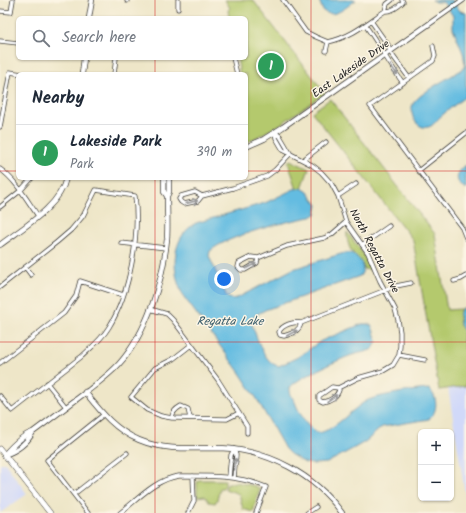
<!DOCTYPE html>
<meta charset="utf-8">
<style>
body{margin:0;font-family:Kalam,sans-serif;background:#f2f2f3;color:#1f2937}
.controls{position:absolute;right:12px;bottom:12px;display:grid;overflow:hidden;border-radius:6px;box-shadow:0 1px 3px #0004}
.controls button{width:36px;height:36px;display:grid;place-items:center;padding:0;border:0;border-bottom:1px solid #e0e1e3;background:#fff;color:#1f2937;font:20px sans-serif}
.you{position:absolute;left:224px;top:279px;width:14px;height:14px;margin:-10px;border:3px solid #fff;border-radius:50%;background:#1a73e8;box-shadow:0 0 0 6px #1a73e833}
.badge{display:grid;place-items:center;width:26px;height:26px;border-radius:50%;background:#db2777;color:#fff;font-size:13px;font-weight:700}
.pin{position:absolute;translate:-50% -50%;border:2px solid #fff;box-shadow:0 1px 4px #0006}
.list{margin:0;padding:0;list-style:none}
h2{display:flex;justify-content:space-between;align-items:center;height:52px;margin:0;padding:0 16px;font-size:17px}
h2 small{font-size:13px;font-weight:400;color:#747a83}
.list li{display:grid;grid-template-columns:26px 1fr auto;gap:12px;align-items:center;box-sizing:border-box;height:56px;padding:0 16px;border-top:1px solid #e0e1e3}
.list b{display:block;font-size:15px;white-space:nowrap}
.list p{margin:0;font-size:13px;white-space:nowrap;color:#747a83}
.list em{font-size:13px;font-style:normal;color:#747a83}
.icon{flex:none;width:22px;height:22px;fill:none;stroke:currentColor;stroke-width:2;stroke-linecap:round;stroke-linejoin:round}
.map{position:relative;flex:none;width:466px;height:513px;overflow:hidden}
.search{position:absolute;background:#fff;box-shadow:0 1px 3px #0004;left:16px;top:16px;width:232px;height:44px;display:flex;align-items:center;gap:10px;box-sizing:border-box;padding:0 14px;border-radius:6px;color:#747a83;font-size:15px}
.panel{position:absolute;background:#fff;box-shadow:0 1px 3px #0004;left:16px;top:72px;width:232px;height:108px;border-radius:6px}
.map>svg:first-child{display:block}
.built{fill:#d1d9f9}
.green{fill:#b4c96d;stroke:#687244}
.water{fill:#64bce1;stroke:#406c7e}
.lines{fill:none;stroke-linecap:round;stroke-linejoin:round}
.minor-casing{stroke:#3c3a36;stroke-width:5}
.tertiary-casing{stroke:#3c3a36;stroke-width:6}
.secondary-casing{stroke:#3c3a36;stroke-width:6}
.minor{stroke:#fff;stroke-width:3.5}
.tertiary{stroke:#fff;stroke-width:4.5}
.secondary{stroke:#fff;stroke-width:5}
.oneway{stroke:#999}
.grid{fill:none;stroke:#d62828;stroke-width:1;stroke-opacity:0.55}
.labels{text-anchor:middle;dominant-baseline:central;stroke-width:3;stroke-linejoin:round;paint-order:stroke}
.street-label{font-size:11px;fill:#1c1c1c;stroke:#fcf5e5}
.water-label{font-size:12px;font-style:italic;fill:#395c6b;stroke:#fcf5e5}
</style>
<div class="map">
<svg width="466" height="513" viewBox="0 0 466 513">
<rect width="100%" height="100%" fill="#fcf5e5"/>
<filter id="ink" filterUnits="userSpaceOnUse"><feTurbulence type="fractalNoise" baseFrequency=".025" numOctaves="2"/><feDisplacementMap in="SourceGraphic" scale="8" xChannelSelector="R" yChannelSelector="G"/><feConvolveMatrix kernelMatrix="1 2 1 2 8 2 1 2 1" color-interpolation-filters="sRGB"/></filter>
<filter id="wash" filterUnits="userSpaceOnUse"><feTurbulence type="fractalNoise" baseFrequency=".012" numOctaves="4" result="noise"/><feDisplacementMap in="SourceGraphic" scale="16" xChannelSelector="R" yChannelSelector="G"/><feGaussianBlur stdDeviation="0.9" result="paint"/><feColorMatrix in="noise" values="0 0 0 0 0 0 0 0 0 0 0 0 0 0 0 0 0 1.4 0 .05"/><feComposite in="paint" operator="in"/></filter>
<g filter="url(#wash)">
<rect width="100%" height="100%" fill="#eee6c8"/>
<path class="built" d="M 466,386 L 466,499 L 448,388 Z
M 0,463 L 5,463 L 27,494 L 0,513 Z"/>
<path class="green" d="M 225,0 L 253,0 L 325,93 L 281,124 L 246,143 L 246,74 L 240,74 L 237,58 L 246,58 L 246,18 L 229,18 L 228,10 L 230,8 Z
M 330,99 L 435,234 L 447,310 L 461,309 L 459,315 L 460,325 L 463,330 L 463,340 L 466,360 L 466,386 L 439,390 L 413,240 L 312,112 Z
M 290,160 L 309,169 L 302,188 L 297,189 L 288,162 Z
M 347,232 L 362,252 L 371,270 L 364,269 C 362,261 357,259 353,253 C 349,249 346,237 347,232 Z
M 199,480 L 225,480 L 225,486 L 223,488 L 220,488 L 217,500 L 215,503 L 209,502 L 205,496 L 197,497 L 197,482 Z
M 235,482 L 255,486 L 260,489 L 253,512 L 243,509 L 239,494 L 225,489 L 228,483 L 232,483 Z"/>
<path class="water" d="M 319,0 L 356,0 C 346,7 335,19 323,11 Z
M 432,0 L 452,0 L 460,11 L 466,13 L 466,96 C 457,103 448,110 440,117 C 437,120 434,124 431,126 C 417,133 406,111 415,101 C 425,90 450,77 463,69 L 465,64 L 463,53 L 453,28 L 453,16 L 445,4 L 442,2 L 435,2 Z
M 466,165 L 466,189 C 453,181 456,173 466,165 Z
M 302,188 L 308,192 L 318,205 L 316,214 L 311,217 C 287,221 227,236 210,251 L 209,256 L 227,297 L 232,299 L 237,298 L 293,269 L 344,253 L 351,253 C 360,258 367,266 360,276 L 265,310 L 254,316 L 252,325 C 257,337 264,364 279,366 L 298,357 L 321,341 L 362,324 L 368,324 L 372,326 L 377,341 L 373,349 C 367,352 359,353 352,355 C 343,358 292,380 290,388 C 289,392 293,399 295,402 C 299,413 307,426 317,433 C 333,432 352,409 366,401 C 378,395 415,390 429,389 C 438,397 438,412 429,419 L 382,427 L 365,442 L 327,463 L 313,464 L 305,463 L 290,454 L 285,449 L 257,399 L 240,373 L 184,297 C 171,274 170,237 196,223 L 265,203 L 294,189 Z
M 466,307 L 466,346 L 464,345 L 463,330 L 460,325 L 459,315 L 461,309 Z"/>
</g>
<g filter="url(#ink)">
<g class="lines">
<defs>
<path id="minor" d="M 127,0 L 127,1
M 283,0 L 306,32 L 316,37 L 328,42
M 178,9 L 178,0
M 0,11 L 11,12 L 13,0
M 385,11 L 387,4 L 392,0
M 371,21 L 388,45 L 390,52 L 409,78
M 365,25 C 379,44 389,64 403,83
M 0,41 L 18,43
M 328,42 C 351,37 366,24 385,11 C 392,12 398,7 403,2 L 402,0
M 433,46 L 435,56 L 433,61 L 370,106 L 462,228 L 466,238
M 326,51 L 328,42
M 233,58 L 237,74
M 114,74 L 116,58
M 0,127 L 10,72 L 22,74
M 275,132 L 276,138 L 283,150 L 312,165 L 321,172 L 331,183 L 338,196 L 346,222 L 368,253 L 380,281 L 395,309 L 398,320 L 400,332 L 400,346 L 399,355 L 393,365 L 383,371 L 358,378 L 338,388 L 332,387 L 319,396 L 319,400 L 323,402 C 329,401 337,397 339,390 L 338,388
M 275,132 L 280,136 L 290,153
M 303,160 L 326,142
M 0,169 C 16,180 27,200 38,216
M 418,171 L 466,133
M 202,196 L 195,192 L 181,196 L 179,199 L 181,202 L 184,204 L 198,201 L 202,196 L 233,188 L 267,176 L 275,170 L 290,154
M 338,196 L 356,184
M 0,207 L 20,191 L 32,178
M 121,243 L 166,248
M 362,245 L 389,226
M 258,258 L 257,263 L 245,270 L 241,270 L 238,267 L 239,263 L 251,257 L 258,258 L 287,246 L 324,238 L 331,235 L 346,222
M 25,267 L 31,275
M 454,281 L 461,279 L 466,276
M 0,287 L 57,242 L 71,230 L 83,216 L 96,190 L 135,196 C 140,236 130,293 109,327 C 102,339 91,348 81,357 L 12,411 L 0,396
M 150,309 L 167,314 L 173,320 L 218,380 L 247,426 L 247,433
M 301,323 C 300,331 291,334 284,336 L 280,335 L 279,332 C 282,325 294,321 301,323 L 396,286 L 411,283
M 191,345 L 173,359 L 155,368 L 131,397 L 147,410 L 161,416 L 172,418 L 227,419 L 239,413
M 399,355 L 425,360
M 0,363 L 64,313 L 76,296 L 80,281 L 123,295
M 47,383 L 66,407
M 172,418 C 172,412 176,409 181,406 L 188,409 L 190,418
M 234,449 L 236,455 L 234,478
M 229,477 L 231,455 L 234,449
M 74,494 L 127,453
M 88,513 L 47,460 L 103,415
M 120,513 C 138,499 156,479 179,476 C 209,476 238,475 266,487 L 256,513
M 188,513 L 194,501 L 193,476
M 307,513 L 316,507"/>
<path id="tertiary" d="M 89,18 L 92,0
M 82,74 L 84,58
M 246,147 L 264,139 L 283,127 L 463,0
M 164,178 L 164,192 L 167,196
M 0,245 C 22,228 60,207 66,178
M 85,392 C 101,412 115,430 139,440 C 165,451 193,448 220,448 C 268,450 314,474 342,513
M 5,454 C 12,446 23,435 33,432
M 4,455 C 16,451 27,443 33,432 C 52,418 70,404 89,390 C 99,382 110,374 119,364 C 147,333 163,281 167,239 C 168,225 167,210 167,196 L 169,192 L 169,178"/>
<path id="secondary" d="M 0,449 L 50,513"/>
</defs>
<use href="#minor" class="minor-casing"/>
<use href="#tertiary" class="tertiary-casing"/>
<use href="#secondary" class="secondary-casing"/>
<use href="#minor" class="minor"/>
<use href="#tertiary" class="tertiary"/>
<use href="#secondary" class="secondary"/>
</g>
<defs><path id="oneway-shaft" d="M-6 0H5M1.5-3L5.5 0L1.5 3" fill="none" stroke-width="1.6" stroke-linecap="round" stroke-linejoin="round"/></defs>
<g class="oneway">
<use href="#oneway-shaft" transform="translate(394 70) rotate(55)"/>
<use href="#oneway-shaft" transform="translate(192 202) rotate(-14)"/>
<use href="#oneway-shaft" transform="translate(251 266) rotate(-28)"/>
<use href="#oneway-shaft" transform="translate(292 333) rotate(-28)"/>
<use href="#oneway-shaft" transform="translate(332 398) rotate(-34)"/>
<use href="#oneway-shaft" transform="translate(235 464) rotate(-85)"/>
</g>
</g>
<path class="grid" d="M 155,0 L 155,18M 311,0 L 311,513M 155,58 L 155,74M 0,171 L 18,171M 246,171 L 466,171M 155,178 L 155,513M 0,342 L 466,342"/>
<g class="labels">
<g class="street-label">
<text transform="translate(351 69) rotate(-35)">East Lakeside Drive</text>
<text transform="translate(374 251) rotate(62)">North Regatta Drive</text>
</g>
<g class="water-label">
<text x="230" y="321">Regatta Lake</text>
</g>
</g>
</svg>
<div class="controls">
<button>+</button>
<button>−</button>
</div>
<div class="you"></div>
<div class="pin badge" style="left:271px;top:66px;background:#2e9e5b">1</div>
<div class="search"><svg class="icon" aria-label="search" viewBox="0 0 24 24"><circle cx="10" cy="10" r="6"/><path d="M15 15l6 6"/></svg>Search here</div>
<section class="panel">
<h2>Nearby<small></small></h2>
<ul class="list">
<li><span class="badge" style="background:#2e9e5b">1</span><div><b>Lakeside Park</b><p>Park</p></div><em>390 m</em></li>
</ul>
</section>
</div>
